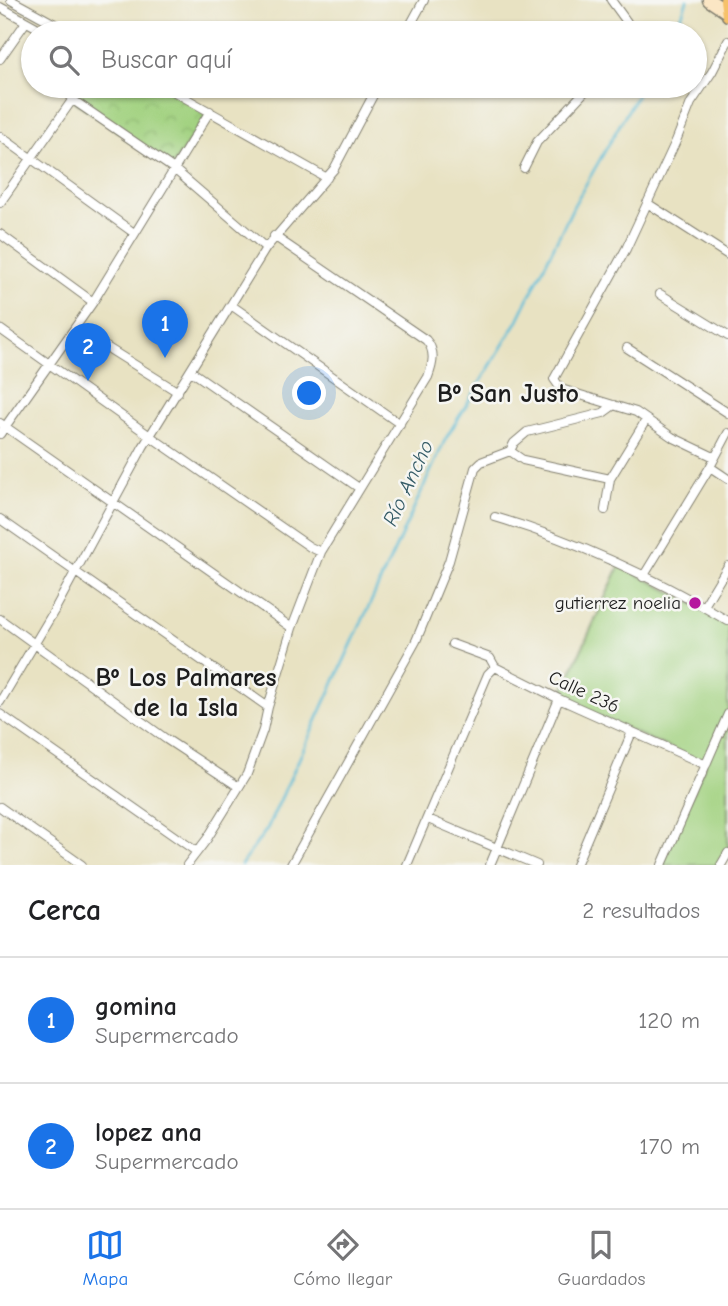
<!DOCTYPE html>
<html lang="es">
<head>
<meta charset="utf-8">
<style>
	:root { --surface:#fff; --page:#f6f6f6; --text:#202124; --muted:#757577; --line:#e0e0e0; --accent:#1a73e8 }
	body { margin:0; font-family:"Comic Neue",sans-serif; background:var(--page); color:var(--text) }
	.you { position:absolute; left:310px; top:394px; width:24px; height:24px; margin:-18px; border:5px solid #fff; border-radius:50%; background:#1a73e8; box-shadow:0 0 0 10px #1a73e833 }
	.badge { display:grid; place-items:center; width:46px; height:46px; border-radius:50%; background:var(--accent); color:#fff; font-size:23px; font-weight:700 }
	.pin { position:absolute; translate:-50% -58px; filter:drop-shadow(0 2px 4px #0008) }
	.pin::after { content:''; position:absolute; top:37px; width:24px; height:21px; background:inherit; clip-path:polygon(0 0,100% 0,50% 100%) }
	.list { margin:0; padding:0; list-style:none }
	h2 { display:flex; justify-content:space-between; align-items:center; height:91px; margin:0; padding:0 28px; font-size:30px }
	h2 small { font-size:23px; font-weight:400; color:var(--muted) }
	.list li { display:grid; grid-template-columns:46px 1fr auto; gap:21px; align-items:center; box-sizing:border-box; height:126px; padding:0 28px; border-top:2px solid var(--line) }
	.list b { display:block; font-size:26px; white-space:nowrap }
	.list p { margin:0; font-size:23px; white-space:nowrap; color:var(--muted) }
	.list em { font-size:23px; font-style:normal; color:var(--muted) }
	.icon { flex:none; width:38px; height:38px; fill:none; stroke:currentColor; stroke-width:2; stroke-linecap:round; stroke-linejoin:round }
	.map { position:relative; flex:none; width:728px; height:865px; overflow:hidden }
	.search { position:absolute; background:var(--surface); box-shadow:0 2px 5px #0004; left:21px; right:21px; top:21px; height:77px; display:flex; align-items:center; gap:18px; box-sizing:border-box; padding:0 24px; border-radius:38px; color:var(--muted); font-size:26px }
	.sheet { height:343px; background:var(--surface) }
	nav { display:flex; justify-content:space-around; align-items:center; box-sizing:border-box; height:98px; border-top:2px solid var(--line); background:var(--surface); font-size:19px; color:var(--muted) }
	nav a { display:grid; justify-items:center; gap:4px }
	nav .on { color:var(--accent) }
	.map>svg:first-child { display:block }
	.grass { fill:#a2d280; stroke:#5f774e; stroke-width:2 }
	.park { fill:url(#park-crowns); stroke:#5f774e; stroke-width:2 }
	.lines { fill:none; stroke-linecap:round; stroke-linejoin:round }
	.stream { stroke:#5abcd8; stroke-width:2.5 }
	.street-casing { stroke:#827f6f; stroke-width:10 }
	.secondary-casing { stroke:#827f6f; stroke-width:15 }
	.primary-casing { stroke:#827f6f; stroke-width:15 }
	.street { stroke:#fff; stroke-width:8 }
	.secondary { stroke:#fbe6c4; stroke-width:12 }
	.primary { stroke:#f6c16b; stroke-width:12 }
	.poi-dot { fill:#b5179e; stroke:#f6f6f2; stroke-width:2.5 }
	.labels { text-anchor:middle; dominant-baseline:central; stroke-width:5; stroke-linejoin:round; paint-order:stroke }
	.poi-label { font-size:19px; fill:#1c1c1c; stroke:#f6f6f2; text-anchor:end }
	.street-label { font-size:19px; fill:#1c1c1c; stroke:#f6f6f2 }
	.water-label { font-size:21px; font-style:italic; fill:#355c67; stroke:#f6f6f2 }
	.district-label { font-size:26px; font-weight:bold; fill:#1c1c1c; stroke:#f6f6f2 }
</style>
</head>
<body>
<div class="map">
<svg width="728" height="865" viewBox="0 0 728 865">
	<defs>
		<pattern id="park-crowns" width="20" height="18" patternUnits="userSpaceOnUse" patternTransform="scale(1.75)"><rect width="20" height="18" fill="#a2d280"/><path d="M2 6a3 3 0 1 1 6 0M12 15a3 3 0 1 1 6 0" fill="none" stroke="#8bb46e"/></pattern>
	</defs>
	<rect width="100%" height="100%" fill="#f6f6f2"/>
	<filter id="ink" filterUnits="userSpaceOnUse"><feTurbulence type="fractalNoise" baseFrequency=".0143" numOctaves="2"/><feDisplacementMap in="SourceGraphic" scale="14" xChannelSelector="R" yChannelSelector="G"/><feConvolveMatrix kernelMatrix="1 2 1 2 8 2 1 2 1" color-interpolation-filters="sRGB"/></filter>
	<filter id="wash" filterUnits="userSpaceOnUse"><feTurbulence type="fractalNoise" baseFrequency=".00686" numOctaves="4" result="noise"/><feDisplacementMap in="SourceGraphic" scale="28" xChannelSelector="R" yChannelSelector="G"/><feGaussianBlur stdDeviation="1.57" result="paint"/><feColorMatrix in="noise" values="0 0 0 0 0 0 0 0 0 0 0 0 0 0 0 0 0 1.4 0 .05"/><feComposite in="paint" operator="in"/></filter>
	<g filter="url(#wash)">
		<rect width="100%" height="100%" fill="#e8e2c2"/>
		<path class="grass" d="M620,565L728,622V852L720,865H662L705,764L559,699Z"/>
		<path class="park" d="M83,86H164L210,111L171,168L73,100Z"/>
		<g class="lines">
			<path class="stream" d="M671,33L683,12L687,0
				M241,865L267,829L445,440L517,322L574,205L642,86"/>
		</g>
	</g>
	<g filter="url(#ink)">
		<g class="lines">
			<defs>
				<path id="street" d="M11,0L71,33
					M611,0L627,22L624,33
					M0,7L47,33
					M406,33L424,0
					M0,59L26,22
					M164,86L327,178
					M73,100L174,169L266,248
					M0,136L134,233
					M524,168L537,142L590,86
					M0,203L82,86
					M647,203L728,255
					M0,234L93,302
					M660,294L728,336
					M231,305L400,424
					M76,328L178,392
					M0,329L157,441L310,547L321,552
					M627,348L728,413
					M191,371L359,488
					M0,423L292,628
					M0,434L93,302L210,111
					M510,451L523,460L610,479
					M714,457L672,437L636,412L561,389L554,379L626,249L676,141L691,103L712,72L728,41
					M710,467L728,479
					M605,510L610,479L646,420
					M495,517C576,541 655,578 728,621
					M0,519L268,707
					M643,577L710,467L728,433
					M704,606L728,566
					M0,619L166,739L239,787
					M452,644L490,658L495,667L559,699L706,765
					M0,702L54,611L143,447L266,248L334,169L378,86
					M0,714L197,852
					M0,807L82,865
					M428,819L537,865
					M187,865L207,839L247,774L263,730L268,707L292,628L321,552L428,377C433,364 436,351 426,340L274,236
					M291,865L416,641L449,561L475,468L481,462L510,451L514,443L527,432L603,413L614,405
					M407,865L488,674L495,667
					M490,865L559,699
					M576,865L632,732
					M662,865L728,714
					M721,865L728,853"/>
				<path id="secondary" d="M709,0L727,12"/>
				<path id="primary" d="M726,0L728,15"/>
			</defs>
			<use href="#street" class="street-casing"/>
			<use href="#secondary" class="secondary-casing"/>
			<use href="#primary" class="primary-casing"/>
			<use href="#street" class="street"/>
			<use href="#secondary" class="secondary"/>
			<use href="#primary" class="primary"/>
		</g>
	</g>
	<circle class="poi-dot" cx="695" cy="603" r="7"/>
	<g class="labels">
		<g class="poi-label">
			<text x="681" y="603">gutierrez noelia</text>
		</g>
		<g class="street-label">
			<text transform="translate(584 692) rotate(25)">Calle 236</text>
		</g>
		<g class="water-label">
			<text transform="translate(408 483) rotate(-65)">Río Ancho</text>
		</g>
		<g class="district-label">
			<text x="508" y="394">Bº San Justo</text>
			<text x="186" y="678">Bº Los Palmares<tspan x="186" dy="30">de la Isla</tspan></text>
		</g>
	</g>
</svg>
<div class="you"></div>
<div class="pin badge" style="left:165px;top:358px">1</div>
<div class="pin badge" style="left:88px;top:381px">2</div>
<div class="search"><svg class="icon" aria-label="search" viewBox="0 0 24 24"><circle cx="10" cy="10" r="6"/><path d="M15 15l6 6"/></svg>Buscar aquí</div>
</div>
<section class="sheet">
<h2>Cerca<small>2 resultados</small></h2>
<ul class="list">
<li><span class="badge">1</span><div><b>gomina</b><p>Supermercado</p></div><em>120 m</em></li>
<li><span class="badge">2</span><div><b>lopez ana</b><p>Supermercado</p></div><em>170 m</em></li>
</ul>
</section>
<nav>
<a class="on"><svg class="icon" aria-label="map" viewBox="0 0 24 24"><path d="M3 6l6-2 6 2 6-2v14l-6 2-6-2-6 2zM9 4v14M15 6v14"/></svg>Mapa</a>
<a><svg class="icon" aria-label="directions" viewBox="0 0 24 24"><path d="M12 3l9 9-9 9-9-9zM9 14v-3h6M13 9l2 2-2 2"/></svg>Cómo llegar</a>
<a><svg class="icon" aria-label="saved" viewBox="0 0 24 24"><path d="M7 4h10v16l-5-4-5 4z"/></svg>Guardados</a>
</nav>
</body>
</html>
